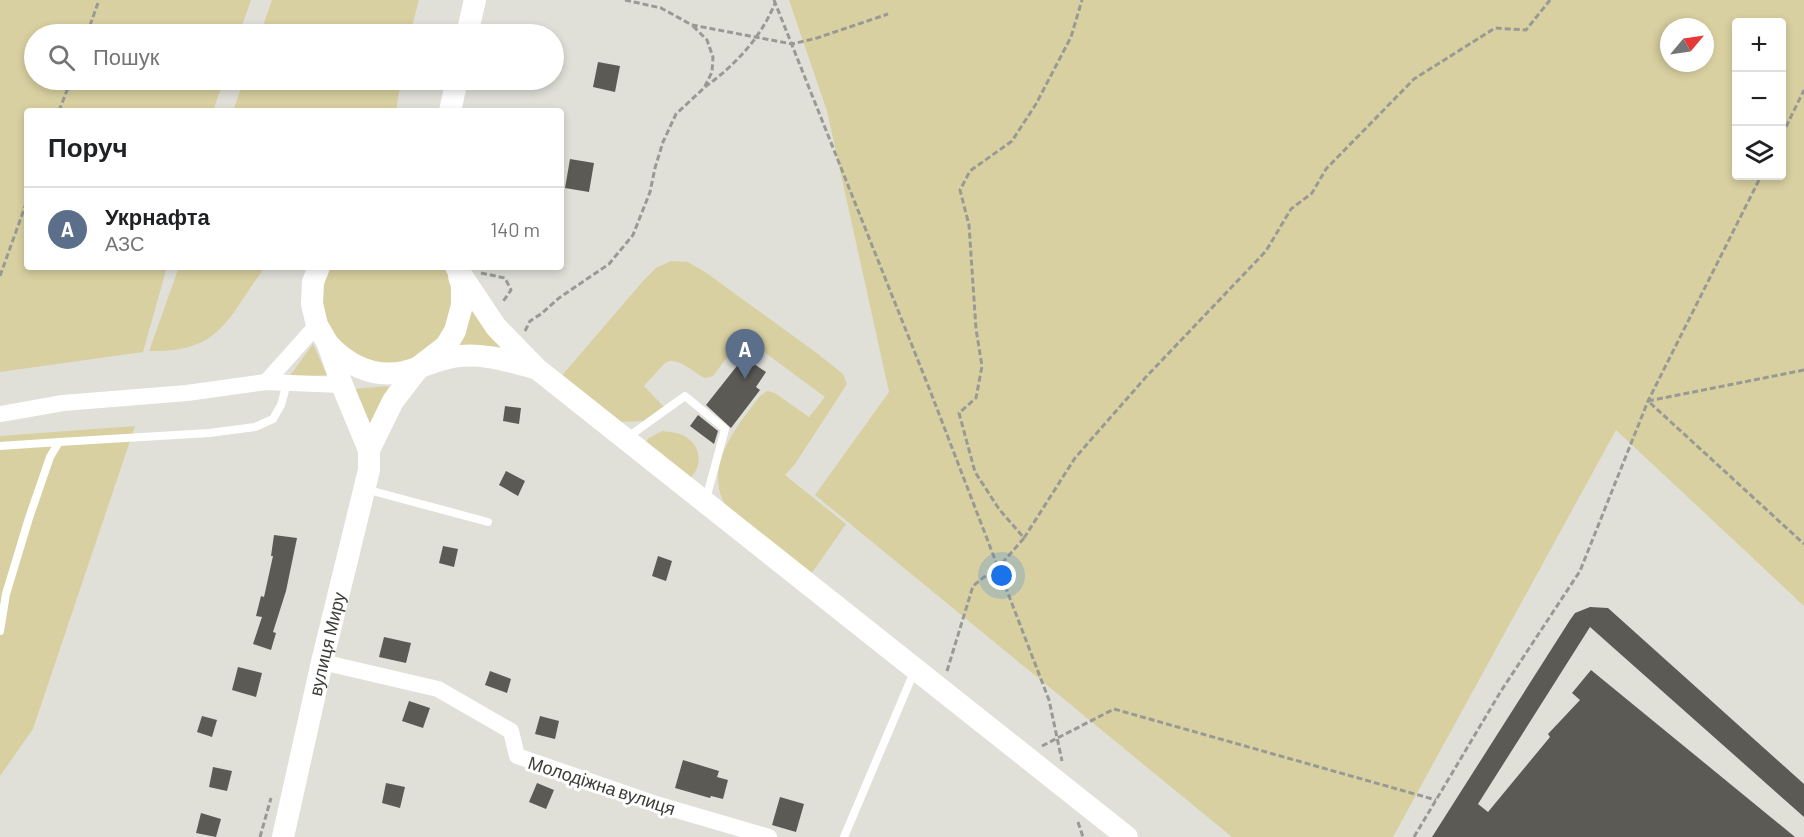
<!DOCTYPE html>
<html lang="uk">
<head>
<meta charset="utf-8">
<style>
	:root { --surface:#fff; --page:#f6f6f6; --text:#202124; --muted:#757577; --line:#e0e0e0; --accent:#69612e }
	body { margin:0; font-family:Barlow,sans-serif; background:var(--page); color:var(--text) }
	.controls { position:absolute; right:18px; top:18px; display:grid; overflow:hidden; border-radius:6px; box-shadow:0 3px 9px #0003 }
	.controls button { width:54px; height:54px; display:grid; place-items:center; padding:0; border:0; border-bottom:2px solid var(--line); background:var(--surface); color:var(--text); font:30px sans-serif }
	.compass { position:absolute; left:1660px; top:18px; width:54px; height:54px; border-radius:50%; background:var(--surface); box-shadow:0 3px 9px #0003; rotate:61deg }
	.you { position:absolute; left:1002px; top:576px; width:21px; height:21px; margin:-15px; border:4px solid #fff; border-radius:50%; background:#1a73e8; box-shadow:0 0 0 9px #1a73e833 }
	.badge { display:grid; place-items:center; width:39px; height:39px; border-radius:50%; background:var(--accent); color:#fff; font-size:20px; font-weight:700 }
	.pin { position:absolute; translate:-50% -50px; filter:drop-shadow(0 2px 3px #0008) }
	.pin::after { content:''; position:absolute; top:32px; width:21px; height:18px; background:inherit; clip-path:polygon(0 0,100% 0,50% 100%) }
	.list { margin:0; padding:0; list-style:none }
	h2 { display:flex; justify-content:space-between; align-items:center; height:78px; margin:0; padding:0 24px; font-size:26px }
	h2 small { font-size:20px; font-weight:400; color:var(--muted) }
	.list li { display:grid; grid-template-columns:39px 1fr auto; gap:18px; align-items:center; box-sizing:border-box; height:84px; padding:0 24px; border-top:2px solid var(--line) }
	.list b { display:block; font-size:22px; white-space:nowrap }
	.list p { margin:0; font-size:20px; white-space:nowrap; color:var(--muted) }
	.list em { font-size:20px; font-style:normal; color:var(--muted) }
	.icon { flex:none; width:33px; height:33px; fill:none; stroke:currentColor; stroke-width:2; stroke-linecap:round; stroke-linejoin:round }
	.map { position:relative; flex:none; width:1804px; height:837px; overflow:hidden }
	.search { position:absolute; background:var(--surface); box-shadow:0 3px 9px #0003; left:24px; top:24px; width:540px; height:66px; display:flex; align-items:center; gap:15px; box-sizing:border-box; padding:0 21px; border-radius:33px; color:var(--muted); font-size:22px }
	.panel { position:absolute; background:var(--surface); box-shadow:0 3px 9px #0003; left:24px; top:108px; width:540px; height:162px; border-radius:6px }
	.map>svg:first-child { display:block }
	.green { fill:#d8d0a0; fill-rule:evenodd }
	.building { fill:#5b5a55 }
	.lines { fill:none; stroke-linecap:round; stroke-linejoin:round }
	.path { stroke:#9a9a95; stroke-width:3; stroke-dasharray:6 3; stroke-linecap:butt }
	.lane { stroke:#fff; stroke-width:8 }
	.street { stroke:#fff; stroke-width:16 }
	.secondary { stroke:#fff; stroke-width:22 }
	.labels { text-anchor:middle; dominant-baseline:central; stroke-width:6; stroke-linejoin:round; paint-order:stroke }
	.street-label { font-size:18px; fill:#3d3d3a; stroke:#fff }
</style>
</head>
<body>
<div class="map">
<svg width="1804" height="837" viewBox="0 0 1804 837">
	<rect width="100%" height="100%" fill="#e0e0d9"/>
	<path class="green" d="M0,0H251L239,34H34V80H224L213,111H27V267H167L143,352L0,372Z
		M272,0H419L410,34H260Z
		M789,0H1804V606L1616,430L1393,837H1232L815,495L889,392L827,111ZM1736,22H1782V176H1736ZM1669,27H1705V63H1669Z
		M244,80H401L396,111H233Z
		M671,261L688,262L708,274L818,354L843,374L847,384L795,464L785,475L846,524L807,580L726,507C703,466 735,429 760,396L767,391L775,393L809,417L825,397L745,338L731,352L713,376L705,378L701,376C691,370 676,356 665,363L644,386L664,407L644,421L618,422L558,380L643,281L656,268Z
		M179,267H265C227,318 222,353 149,351Z
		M325,267H447L455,289L449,330L417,362L373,367L332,342L319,285Z
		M474,307L505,347L458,345Z
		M313,344L327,375L289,377Z
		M389,386L371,425L353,389Z
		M135,426L33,729L0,776V436Z
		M662,431C672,432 683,433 690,440C704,452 700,474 685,482L645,443L649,438Z"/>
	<path class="building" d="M598,62L620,66L615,92L593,87Z
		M570,159L594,163L589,192L565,188Z
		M744,357L766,372L756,387L760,390L731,428L706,405Z
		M505,406L521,408L519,424L503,421Z
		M698,415L718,431L714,444L690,426Z
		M506,471L525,481L518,496L499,485Z
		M274,535L297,538L286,591L273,632L276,633L271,650L253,644L262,617L256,616L261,596L264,597L273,556H271Z
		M443,546L458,549L454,567L439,563Z
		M658,556L672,561L666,581L652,576Z
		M1590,607L1608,608L1804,784V817L1590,627L1478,804L1488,812L1550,737L1548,734L1580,700L1572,693L1591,670L1795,837H1432L1570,620L1575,613Z
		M384,637L411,643L406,663L379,657Z
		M238,667L262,673L256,697L232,690Z
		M490,671L511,679L507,693L485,685Z
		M409,701L430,708L423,728L402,721Z
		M202,716L217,720L212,737L197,732Z
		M540,716L559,721L555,739L535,734Z
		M683,760L719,771L717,777L728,780L723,799L711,796L710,798L675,788Z
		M213,767L232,771L227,791L209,787Z
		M386,783L405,787L400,808L382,803Z
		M537,783L554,790L546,809L529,802Z
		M780,797L804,804L796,832L772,825Z
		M201,813L221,819L216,837L196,833Z"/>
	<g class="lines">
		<path class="path" d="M625,0L661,8L692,25L792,44L817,38L888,14
			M774,0L931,393L1049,700L1062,761
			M87,34L99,0
			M705,87C735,65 761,38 775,3
			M59,111L71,80
			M1782,135L1804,90
			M481,273L505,278L511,290L502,303
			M0,276L27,201
			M525,331L530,321L541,314L559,298L609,264L633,235L650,192L655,168L663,142L676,114L704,88L712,72L713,57L707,40L692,25
			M1804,370L1648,401L1804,544
			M1024,538L1075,458L1145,378L1266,251L1291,209L1312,193L1326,169L1414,79L1495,28L1526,30L1550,0
			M947,671L973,586L1004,561L1024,538L999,509L975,472L959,413L976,398L982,366L976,329L969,225L960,190L970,171L1012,141L1036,104L1071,37L1082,0
			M1042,746L1114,709L1436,800
			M1078,822L1083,837
			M260,837L271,798
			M1414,837L1501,691L1580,571L1648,401L1761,176"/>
		<path class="lane" d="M628,437L685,396L725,429L706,499
			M0,446L59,442
			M365,489L488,522
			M0,631L6,594L29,518L50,457L59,442L209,433L255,427L273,419L281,405L287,383
			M844,837L914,672"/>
		<path class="street" d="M266,382L317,325
			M0,414L63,403L187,393L266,382L342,385
			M322,662L438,689L511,731L517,756L656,804L769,837"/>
		<g class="secondary">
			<path d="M467,34L475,0"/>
			<path d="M450,111L457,80"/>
			<path d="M456,267L496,327L536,368L1127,837"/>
			<path d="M329,345C349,366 374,378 404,372C420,368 436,360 453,357C481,352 508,361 535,368"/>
			<path d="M369,450L393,401L420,366L446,346L455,331L462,305V286L459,276"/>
			<path id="s1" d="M283,837L322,662L369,470V450L342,385L328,344L317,325L312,304L313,282L319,267"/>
		</g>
	</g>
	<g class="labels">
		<g class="street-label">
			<text stroke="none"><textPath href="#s1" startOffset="198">вулиця Миру</textPath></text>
			<text transform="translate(602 785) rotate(18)">Молодіжна вулиця</text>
		</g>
	</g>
</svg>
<div class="controls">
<button>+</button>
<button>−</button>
<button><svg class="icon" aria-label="layers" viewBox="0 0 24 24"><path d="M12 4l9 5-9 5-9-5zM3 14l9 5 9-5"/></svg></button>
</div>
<svg class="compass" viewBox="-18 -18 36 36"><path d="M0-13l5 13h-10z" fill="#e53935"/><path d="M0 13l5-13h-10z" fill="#757577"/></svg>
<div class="you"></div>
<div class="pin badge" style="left:745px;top:379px;background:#5c6f8a">A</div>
<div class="search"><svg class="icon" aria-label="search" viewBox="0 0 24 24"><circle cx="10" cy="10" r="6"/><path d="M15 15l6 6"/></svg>Пошук</div>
<section class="panel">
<h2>Поруч<small></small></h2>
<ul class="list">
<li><span class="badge" style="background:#5c6f8a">A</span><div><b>Укрнафта</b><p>АЗС</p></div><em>140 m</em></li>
</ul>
</section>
</div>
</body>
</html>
